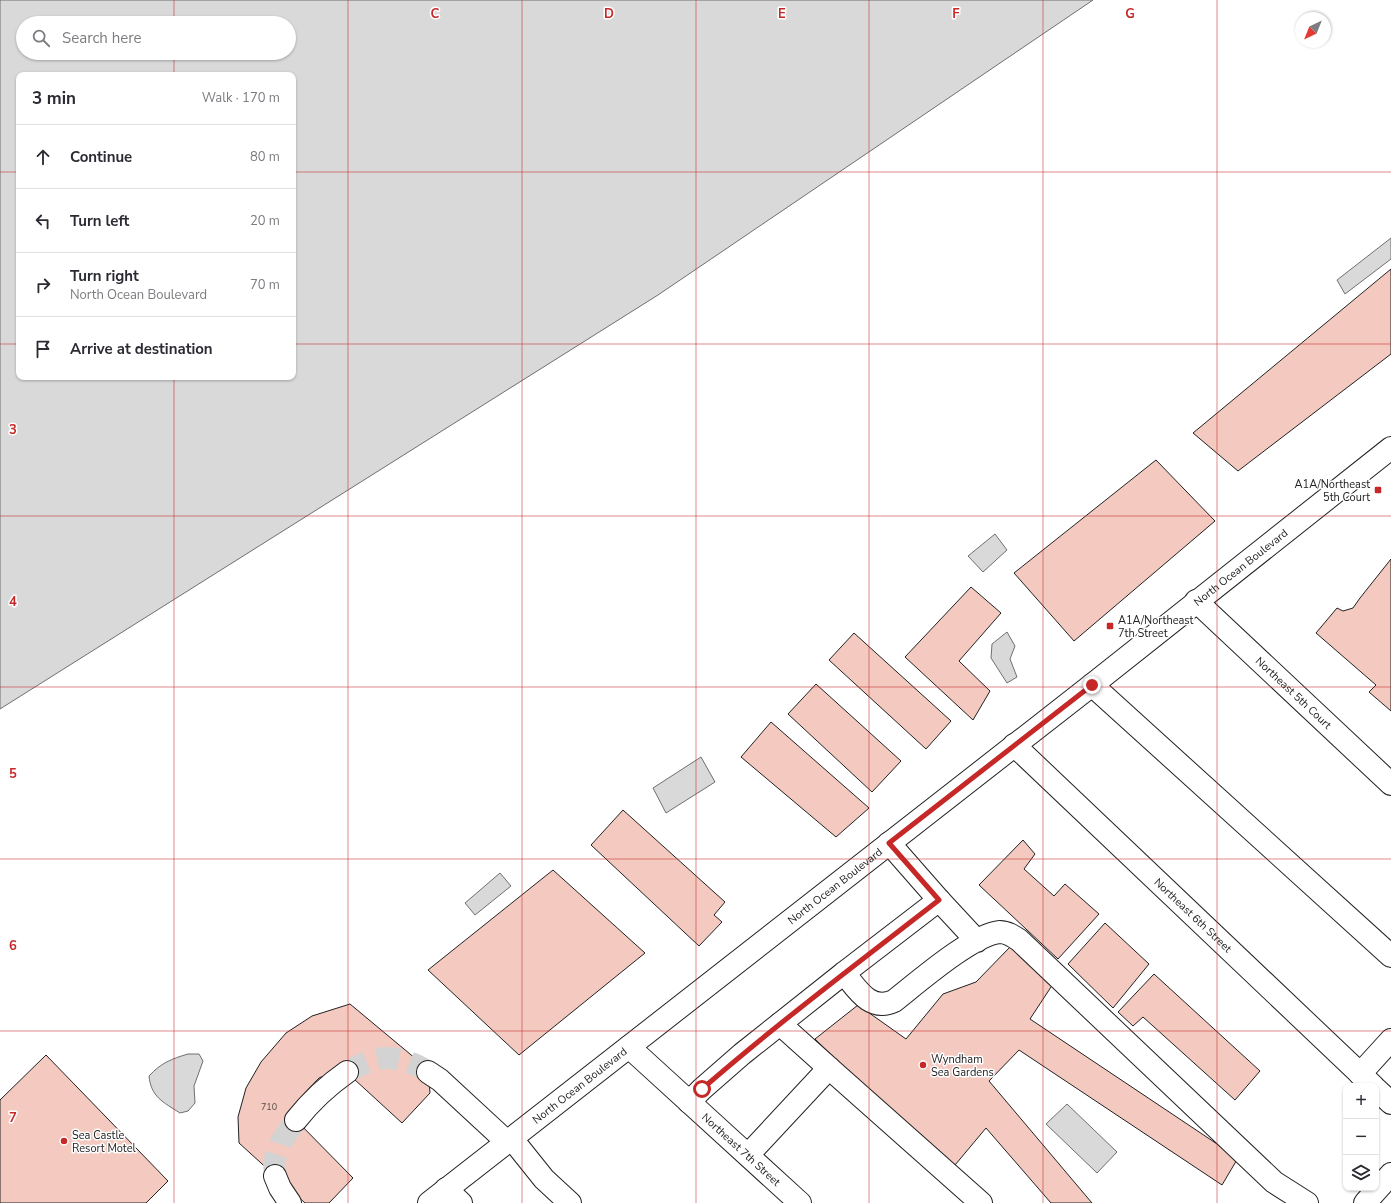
<!DOCTYPE html>
<html lang="en">
<head>
<meta charset="utf-8">
<style>
	:root { --surface:#fff; --page:#f7f7f7; --text:#2b2b33; --muted:#7c7c81; --line:#e1e1e2 }
	body { margin:0; font-family:"Nunito Sans",sans-serif; background:var(--page); color:var(--text) }
	.controls { position:absolute; right:12px; bottom:12px; display:grid; overflow:hidden; border-radius:8px; box-shadow:0 1px 3px #0004 }
	.controls button { width:36px; height:36px; display:grid; place-items:center; padding:0; border:0; border-bottom:1px solid var(--line); background:var(--surface); color:var(--text); font:20px sans-serif }
	.compass { position:absolute; left:1295px; top:12px; width:36px; height:36px; border-radius:50%; background:var(--surface); box-shadow:0 1px 3px #0004; rotate:223deg }
	.stop { position:absolute; width:12px; height:12px; margin:-9px; border:3px solid #c62828; border-radius:50%; background:#fff }
	.stop.end { background:#c62828; border-color:#fff; box-shadow:0 1px 4px #0008 }
	.list { margin:0; padding:0; list-style:none }
	h2 { display:flex; justify-content:space-between; align-items:center; height:52px; margin:0; padding:0 16px; font-size:17px }
	h2 small { font-size:13px; font-weight:400; color:var(--muted) }
	.list li { display:grid; grid-template-columns:26px 1fr auto; gap:12px; align-items:center; box-sizing:border-box; height:64px; padding:0 16px; border-top:1px solid var(--line) }
	.list b { display:block; font-size:15px; white-space:nowrap }
	.list p { margin:0; font-size:13px; white-space:nowrap; color:var(--muted) }
	.list em { font-size:13px; font-style:normal; color:var(--muted) }
	.icon { flex:none; width:22px; height:22px; fill:none; stroke:currentColor; stroke-width:2; stroke-linecap:round; stroke-linejoin:round }
	.map { position:relative; flex:none; width:1391px; height:1203px; overflow:hidden }
	.search { position:absolute; background:var(--surface); box-shadow:0 1px 3px #0004; left:16px; top:16px; width:280px; height:44px; display:flex; align-items:center; gap:10px; box-sizing:border-box; padding:0 14px; border-radius:22px; color:var(--muted); font-size:15px }
	.panel { position:absolute; background:var(--surface); box-shadow:0 1px 3px #0004; left:16px; top:72px; width:280px; height:308px; border-radius:8px }
	.map>svg:first-child { display:block }
	.water { fill:#d9d9d9; stroke:#6f6f6f; fill-rule:evenodd }
	.building { fill:#f3c9c0; stroke:#222 }
	.lines { fill:none; stroke-linecap:round; stroke-linejoin:round }
	.minor-tunnel { stroke:#d3d3d3; stroke-width:22; stroke-dasharray:22 11; stroke-linecap:butt }
	.minor-casing { stroke:#222; stroke-width:24 }
	.major-casing { stroke:#222; stroke-width:24 }
	.minor { stroke:#fff; stroke-width:22 }
	.major { stroke:#fff; stroke-width:22 }
	.route { stroke:#c62828; stroke-width:5 }
	.grid { fill:none; stroke:#c62828; stroke-width:1; stroke-opacity:0.55 }
	.poi-dot { fill:#c62828; stroke:#fff; stroke-width:1.5 }
	.labels { text-anchor:middle; dominant-baseline:central; stroke-width:3; stroke-linejoin:round; paint-order:stroke }
	.number-label { font-size:9px; fill:#564c4a }
	.poi-label { font-size:11px; fill:#222; stroke:#fff; text-anchor:start }
	.street-label { font-size:11px; fill:#222; stroke:#fff }
	.grid-label { font-size:13px; text-anchor:middle; font-weight:bold; fill:#c62828; stroke:#fff; stroke-width:3; stroke-linejoin:round; paint-order:stroke }
</style>
</head>
<body>
<div class="map">
<svg width="1391" height="1203" viewBox="0 0 1391 1203">
	<rect width="100%" height="100%" fill="#fff"/>
	<path class="water" d="M0,0H1093L658,295L0,709ZM23,23H289V53H23ZM19,75H293V377H19Z
		M1391,238V259L1345,294L1337,280Z
		M995,534L1007,550L983,572L968,556Z
		M1007,632L1015,646L1010,659L1017,677L1007,683L991,658L992,644Z
		M701,757L715,782L666,813L653,788Z
		M500,873L511,886L475,915L465,903Z
		M188,1054H199L203,1061L194,1086L195,1103L188,1111L180,1113C163,1102 151,1097 149,1076C161,1063 171,1059 188,1054Z
		M1067,1104L1117,1152L1097,1173L1046,1124Z"/>
	<path class="building" d="M1391,269V354L1238,471L1193,433Z
		M1156,460L1215,521L1074,641L1014,573Z
		M1391,559V711L1369,692L1376,685L1316,633L1337,608L1343,611L1353,608L1360,598Z
		M971,587L1001,613L959,661L990,691L973,720L905,657Z
		M854,633L951,721L926,749L829,660Z
		M816,684L901,761L872,792L788,714Z
		M771,722L869,808L836,837L741,757Z
		M623,810L725,902L714,915L722,922L699,946L591,845Z
		M1023,840L1035,854L1024,869L1054,896L1065,884L1099,914L1058,959L979,885Z
		M553,870L645,953L519,1055L428,970Z
		M1105,923L1149,964L1113,1008L1068,964Z
		M1010,947L1053,984L1030,1019L1238,1158L1222,1185L1019,1050L989,1081L1092,1203H1051L986,1128L950,1171L815,1039L858,1005L906,1039L943,994L976,982Z
		M1154,974L1260,1071L1235,1100L1143,1017L1133,1026L1118,1012Z
		M350,1004L428,1069L430,1093L402,1123L342,1068L319,1078L301,1097L293,1117L353,1178L329,1203H305L239,1143L238,1117L246,1088L261,1062L286,1033L312,1016Z
		M46,1055L168,1181L146,1203H0V1100Z"/>
	<g class="lines">
		<path class="minor-tunnel" d="M347,1072C370,1060 382,1053 409,1062C416,1065 422,1067 428,1072
			M275,1176L274,1162L281,1142L296,1120"/>
		<defs>
			<g id="minor">
				<path id="s1" d="M1196,601L1391,784"/>
				<path d="M1092,685L1391,956"/>
				<path id="s2" d="M1014,745L1373,1086"/>
				<path d="M889,843L939,900"/>
				<path d="M977,941L939,900L844,973C857,989 870,1012 894,1001C917,983 973,934 1000,932C1007,932 1013,936 1019,940L1274,1182L1307,1203"/>
				<path id="s3" d="M629,1047L800,1203"/>
				<path d="M829,1068L981,1203"/>
				<path d="M428,1072L440,1080L507,1142"/>
				<path d="M1360,1074L1391,1040"/>
				<path d="M1376,1089L1391,1103"/>
				<path d="M689,1102L702,1089L742,1054L844,973"/>
				<path d="M296,1120C311,1101 327,1086 347,1072"/>
				<path d="M512,1139L544,1179L570,1203"/>
				<path d="M748,1155L829,1068L780,1024"/>
				<path d="M275,1176L280,1188L290,1203"/>
				<path d="M446,1189L461,1203"/>
				<path d="M1365,1203L1391,1174"/>
			</g>
			<g id="major">
				<path id="s4" d="M429,1203L1092,685L1391,448"/>
			</g>
		</defs>
		<use href="#minor" class="minor-casing"/>
		<use href="#major" class="major-casing"/>
		<use href="#minor" class="minor"/>
		<use href="#major" class="major"/>
	</g>
	<g class="lines">
		<path class="route" d="M702,1089C778,1023 859,962 939,900L889,843L1092,685"/>
	</g>
	<path class="grid" d="M174,0V23M348,0V1203M522,0V1203M696,0V1203M869,0V1203M1043,0V1203M1217,0V1203M174,53V75M0,172H19M293,172H1391M0,344H19M293,344H1391M174,377V1203M0,516H1391M0,687H1391M0,859H1391M0,1031H1391"/>
	<g class="poi-dot">
		<rect x="1374" y="486" width="8" height="8" rx="2"/>
		<rect x="1106" y="622" width="8" height="8" rx="2"/>
		<circle cx="923" cy="1065" r="4"/>
		<circle cx="64" cy="1141" r="4"/>
	</g>
	<g class="labels">
		<g class="number-label">
			<text x="269" y="1107">710</text>
		</g>
		<g class="poi-label">
			<text x="1370" y="484" text-anchor="end">A1A/Northeast<tspan x="1370" dy="13">5th Court</tspan></text>
			<text x="1118" y="620">A1A/Northeast<tspan x="1118" dy="13">7th Street</tspan></text>
			<text x="931" y="1059">Wyndham<tspan x="931" dy="13">Sea Gardens</tspan></text>
			<text x="72" y="1135">Sea Castle<tspan x="72" dy="13">Resort Motel</tspan></text>
		</g>
		<g class="street-label">
			<text stroke="none"><textPath href="#s4" startOffset="1031">North Ocean Boulevard</textPath></text>
			<text stroke="none"><textPath href="#s1" startOffset="134">Northeast 5th Court</textPath></text>
			<text stroke="none"><textPath href="#s4" startOffset="515">North Ocean Boulevard</textPath></text>
			<text stroke="none"><textPath href="#s2" startOffset="247">Northeast 6th Street</textPath></text>
			<text stroke="none"><textPath href="#s4" startOffset="191">North Ocean Boulevard</textPath></text>
			<text stroke="none"><textPath href="#s3" startOffset="152">Northeast 7th Street</textPath></text>
		</g>
	</g>
	<g class="grid-label">
		<text x="435" y="18">C</text>
		<text x="609" y="18">D</text>
		<text x="782" y="18">E</text>
		<text x="956" y="18">F</text>
		<text x="1130" y="18">G</text>
		<text x="13" y="434">3</text>
		<text x="13" y="606">4</text>
		<text x="13" y="778">5</text>
		<text x="13" y="950">6</text>
		<text x="13" y="1122">7</text>
	</g>
</svg>
<div class="controls">
<button>+</button>
<button>−</button>
<button><svg class="icon" aria-label="layers" viewBox="0 0 24 24"><path d="M12 4l9 5-9 5-9-5zM3 14l9 5 9-5"/></svg></button>
</div>
<svg class="compass" viewBox="-18 -18 36 36"><path d="M0-13l5 13h-10z" fill="#e53935"/><path d="M0 13l5-13h-10z" fill="#7c7c81"/></svg>
<div class="stop" style="left:702px;top:1089px"></div>
<div class="stop end" style="left:1092px;top:685px"></div>
<div class="search"><svg class="icon" aria-label="search" viewBox="0 0 24 24"><circle cx="10" cy="10" r="6"/><path d="M15 15l6 6"/></svg>Search here</div>
<section class="panel">
<h2>3 min<small>Walk · 170 m</small></h2>
<ul class="list">
<li><svg class="icon" aria-label="ahead" viewBox="0 0 24 24"><path d="M12 20V5M6 11l6-6 6 6"/></svg><div><b>Continue</b></div><em>80 m</em></li>
<li><svg class="icon" aria-label="left" viewBox="0 0 24 24"><path d="M17 20v-9H6M10 6l-5 5 5 5"/></svg><div><b>Turn left</b></div><em>20 m</em></li>
<li><svg class="icon" aria-label="right" viewBox="0 0 24 24"><path d="M7 20v-9h11M14 6l5 5-5 5"/></svg><div><b>Turn right</b><p>North Ocean Boulevard</p></div><em>70 m</em></li>
<li><svg class="icon" aria-label="arrive" viewBox="0 0 24 24"><path d="M6 21V4h12l-3 4 3 4H6"/></svg><div><b>Arrive at destination</b></div></li>
</ul>
</section>
</div>
</body>
</html>
